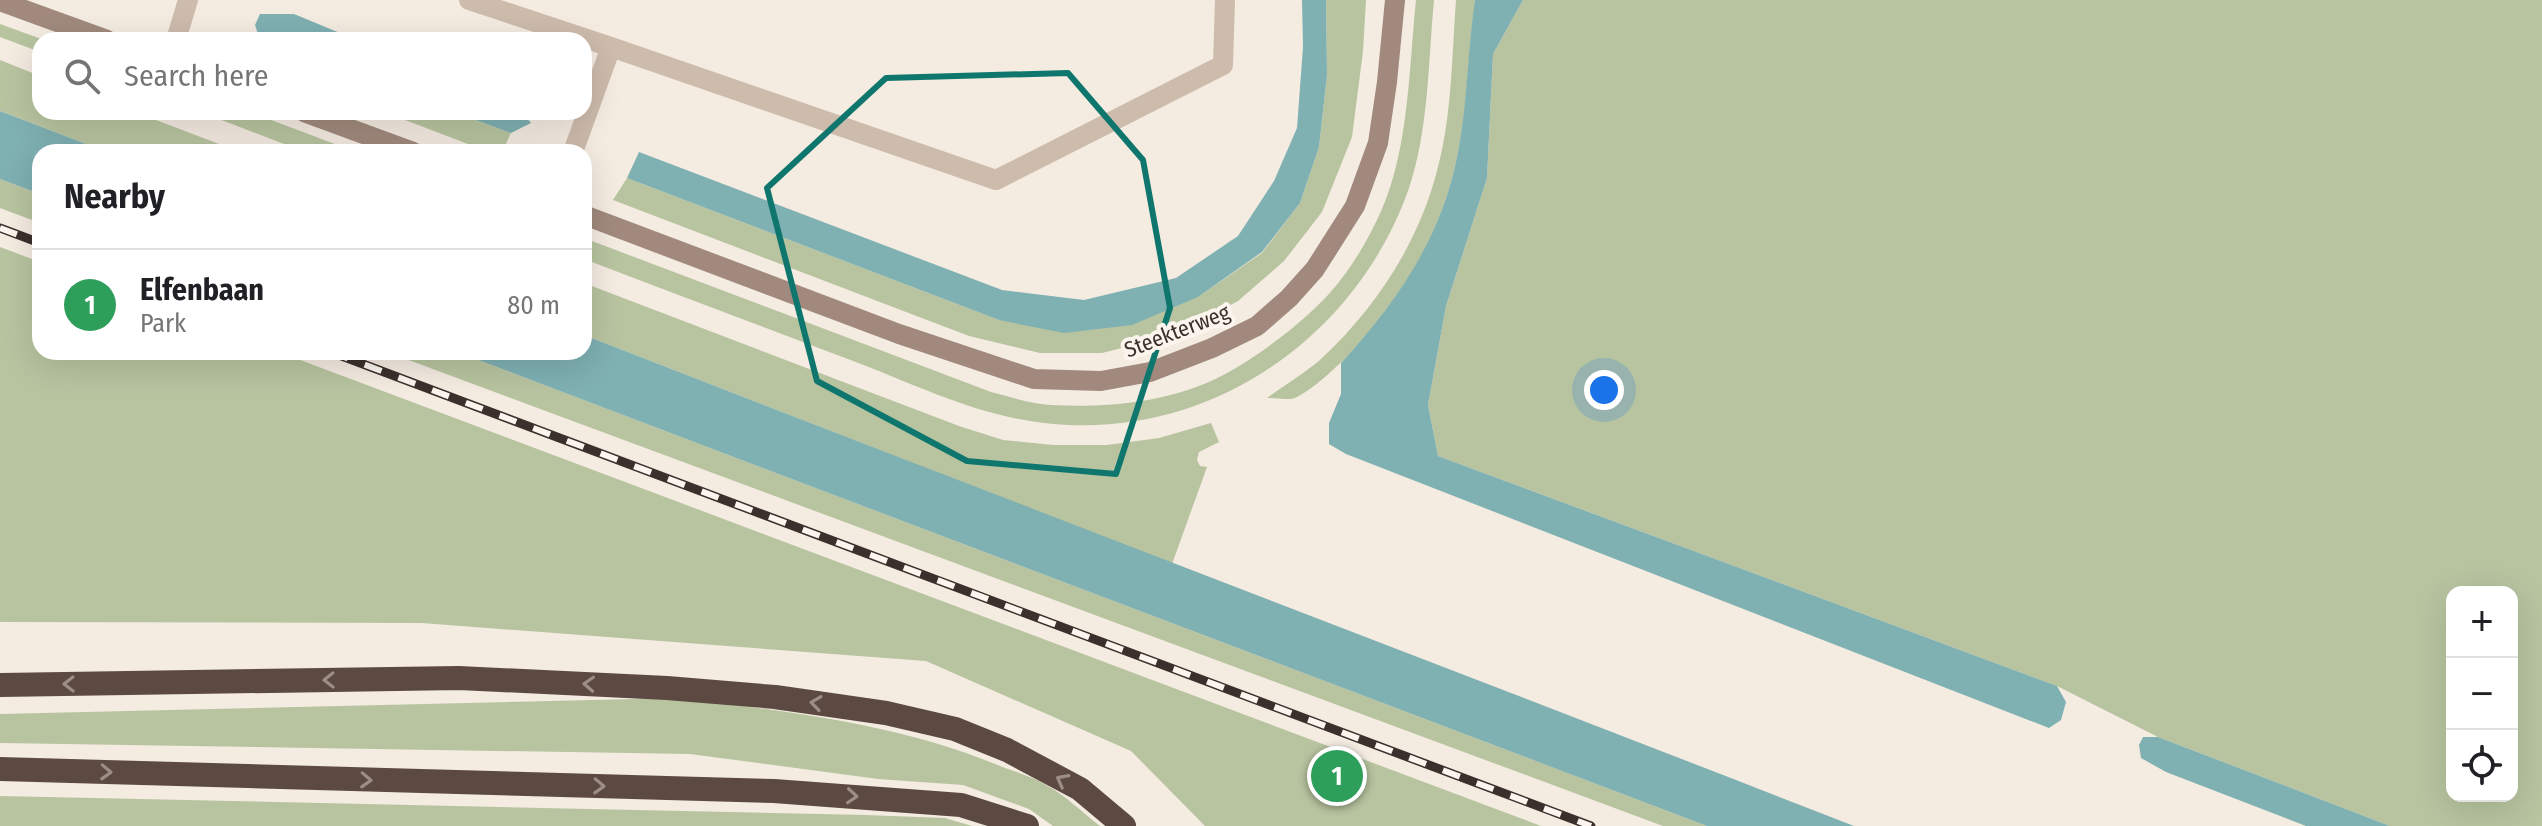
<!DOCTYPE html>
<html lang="en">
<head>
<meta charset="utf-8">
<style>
	:root { --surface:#fff; --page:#f6f6f6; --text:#202124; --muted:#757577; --line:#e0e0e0; --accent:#0b8043 }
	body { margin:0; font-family:"Fira Sans Condensed",sans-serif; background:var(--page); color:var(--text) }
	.controls { position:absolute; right:24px; bottom:24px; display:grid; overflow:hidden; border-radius:16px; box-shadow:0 8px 32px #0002 }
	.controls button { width:72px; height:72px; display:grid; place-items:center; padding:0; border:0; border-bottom:2px solid var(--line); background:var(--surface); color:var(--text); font:40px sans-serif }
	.you { position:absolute; left:1604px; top:390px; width:28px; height:28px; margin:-20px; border:6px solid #fff; border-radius:50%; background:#1a73e8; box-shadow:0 0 0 12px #1a73e833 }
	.badge { display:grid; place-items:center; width:52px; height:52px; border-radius:50%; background:var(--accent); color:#fff; font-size:26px; font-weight:700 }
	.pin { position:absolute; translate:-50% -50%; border:4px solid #fff; box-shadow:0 2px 8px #0006 }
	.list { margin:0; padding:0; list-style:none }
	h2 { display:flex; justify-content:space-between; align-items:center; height:104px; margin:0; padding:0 32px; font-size:34px }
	h2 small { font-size:26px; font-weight:400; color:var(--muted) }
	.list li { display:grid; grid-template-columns:52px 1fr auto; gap:24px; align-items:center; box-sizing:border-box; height:112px; padding:0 32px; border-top:2px solid var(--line) }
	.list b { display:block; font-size:30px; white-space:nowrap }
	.list p { margin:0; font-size:26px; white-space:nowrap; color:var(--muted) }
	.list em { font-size:26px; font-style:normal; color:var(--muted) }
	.icon { flex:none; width:44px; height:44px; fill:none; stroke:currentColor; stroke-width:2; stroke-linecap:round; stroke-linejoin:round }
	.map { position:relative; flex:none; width:2542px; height:826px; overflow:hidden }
	.search { position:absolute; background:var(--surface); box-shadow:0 8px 32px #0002; left:32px; top:32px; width:560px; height:88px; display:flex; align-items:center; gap:20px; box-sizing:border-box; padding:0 28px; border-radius:24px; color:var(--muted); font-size:30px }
	.panel { position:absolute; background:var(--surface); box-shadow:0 8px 32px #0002; left:32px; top:144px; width:560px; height:216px; border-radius:24px }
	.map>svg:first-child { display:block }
	.green { fill:#b8c4a0; fill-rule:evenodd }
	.water { fill:#7fb0b2 }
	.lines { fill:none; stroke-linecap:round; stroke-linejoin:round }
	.lane { stroke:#cdbbac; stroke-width:20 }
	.secondary { stroke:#a18a7d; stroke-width:20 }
	.highway { stroke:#5c4a42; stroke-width:24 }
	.rail-casing { stroke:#3b302b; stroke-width:9 }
	.rail { stroke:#fbf5ee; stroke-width:6; stroke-dasharray:18; stroke-linecap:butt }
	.oneway { stroke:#9c8e87 }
	.marked { fill:none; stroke:#0f766e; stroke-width:6; stroke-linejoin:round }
	.labels { text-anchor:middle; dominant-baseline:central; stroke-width:8; stroke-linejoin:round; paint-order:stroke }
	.street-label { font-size:22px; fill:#3b302b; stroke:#fbf5ee }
</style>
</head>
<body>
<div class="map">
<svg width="2542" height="826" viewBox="0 0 2542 826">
	<rect width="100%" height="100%" fill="#f4ebe1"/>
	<path class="green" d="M1326,0H1366L1363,51L1352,137L1322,212L1284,261L1238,301L1177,334L1102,353H1040L969,336L613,200L627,178L999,320L1198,297L1262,253L1300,203L1319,147L1327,75Z
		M1416,0H1434C1428,63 1429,131 1408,191C1354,341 1205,442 1044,423C980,416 920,387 861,364C768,329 676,294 584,259V238L991,392C1011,397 1031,404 1051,405C1102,408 1163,403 1211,381C1250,363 1298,327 1328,295C1350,271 1369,239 1382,209C1409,147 1409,67 1416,0Z
		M1456,0H1475C1467,60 1468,123 1451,182C1433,246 1398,301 1353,350C1339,365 1316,387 1297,397C1290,401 1276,398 1267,398C1285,385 1305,373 1321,359C1378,306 1421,239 1439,163C1452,111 1452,54 1456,0Z
		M1523,0H2542V826H2390L2158,737L2057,686L1438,456L1428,405L1446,306L1487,178L1493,54ZM2452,592H2512V796H2452Z
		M0,24L44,40H40V52L0,37Z
		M0,60L40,76V112H135L240,152H107L0,111Z
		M213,112H250L356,152H305L211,116Z
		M384,112H454L511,133L502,152H489Z
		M0,179L40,194V223L0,208Z
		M0,247L40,262V352H279L1541,826H1205L1131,751L926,661L422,623L0,622Z
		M584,283L959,426L1003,440L1053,445H1107L1159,438L1211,423L1219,442L1199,452L1197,460L1200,466L1207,467L1172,564L584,335Z
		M387,352H457L1707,826H1663Z
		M678,698C785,711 894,723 995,764C1012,771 1031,776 1046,785C1066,796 1082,812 1100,826H1053L1029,809L963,785L878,779L690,754L0,743V714Z
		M0,796L865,815L945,818L972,826H0Z"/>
	<path class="water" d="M1302,0H1326L1327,75L1319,147L1300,203L1262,252L1198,297L1132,325L1064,333L999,320L627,178L639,152L1002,290L1084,300L1176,278L1238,236L1274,181L1297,128L1303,47Z
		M1475,0H1523L1493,54L1487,178L1446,306L1428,405L1438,456L2057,686L2066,702L2061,720L2049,728L1346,454L1329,444V423L1341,394V363C1390,310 1431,253 1451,182C1468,123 1466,60 1475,0Z
		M260,14H294L357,40H260L255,25Z
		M0,111L107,152H40V194L0,179Z
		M454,112H522L531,123L511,133Z
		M584,335C1007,500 1431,661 1854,826H1707L457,352H584Z
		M2143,737H2158L2390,826H2306L2166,772L2141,758L2139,745Z"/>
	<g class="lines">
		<path class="lane" d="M469,0L611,47L996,180L1223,65L1225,0
			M176,40L188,0
			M573,152L611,47"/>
		<path class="secondary" d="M0,1L107,40
			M304,112L413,152
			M584,215L899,334L1034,379L1101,381L1150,372L1212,348L1257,326L1289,298L1315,269L1355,206L1378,143L1387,82L1395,0"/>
		<path class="highway" d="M0,685L459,678L667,688L775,697L886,713L955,729L1007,750L1080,789L1124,826
			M0,769L774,791L961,805L1027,826"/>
		<defs>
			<path id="rail" d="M0,228L40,243
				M331,352L1591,826"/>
		</defs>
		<use href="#rail" class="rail-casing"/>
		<use href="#rail" class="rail"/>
	</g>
	<defs><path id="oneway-chevron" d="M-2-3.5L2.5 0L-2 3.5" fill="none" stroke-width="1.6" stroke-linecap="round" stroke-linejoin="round" transform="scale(2)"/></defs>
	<g class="oneway">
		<use href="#oneway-chevron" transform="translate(329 680) rotate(179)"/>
		<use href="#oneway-chevron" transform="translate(69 684) rotate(179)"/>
		<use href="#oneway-chevron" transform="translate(589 684) rotate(-177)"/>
		<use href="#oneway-chevron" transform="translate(816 703) rotate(-172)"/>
		<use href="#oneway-chevron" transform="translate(106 772) rotate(2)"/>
		<use href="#oneway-chevron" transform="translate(366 780) rotate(2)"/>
		<use href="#oneway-chevron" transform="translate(1062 780) rotate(-152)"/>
		<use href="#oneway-chevron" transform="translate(599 786) rotate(2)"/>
		<use href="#oneway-chevron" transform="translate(852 796) rotate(4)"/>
	</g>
	<path class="marked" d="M1068,73L1143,160L1170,308L1116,474L967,461L817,381L767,188L886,78Z"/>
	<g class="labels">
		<g class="street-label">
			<text transform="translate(1177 331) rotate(-21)">Steekterweg</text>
		</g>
	</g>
</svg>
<div class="controls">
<button>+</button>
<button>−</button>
<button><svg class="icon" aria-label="locate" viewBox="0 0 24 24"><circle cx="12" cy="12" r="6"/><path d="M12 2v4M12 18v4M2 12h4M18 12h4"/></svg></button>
</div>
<div class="you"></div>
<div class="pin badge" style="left:1337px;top:776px;background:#2e9e5b">1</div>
<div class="search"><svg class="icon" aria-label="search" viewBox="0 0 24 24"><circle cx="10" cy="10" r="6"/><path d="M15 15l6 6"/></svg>Search here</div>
<section class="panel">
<h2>Nearby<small></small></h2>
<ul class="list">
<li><span class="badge" style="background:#2e9e5b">1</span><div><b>Elfenbaan</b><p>Park</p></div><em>80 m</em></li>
</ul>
</section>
</div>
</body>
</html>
